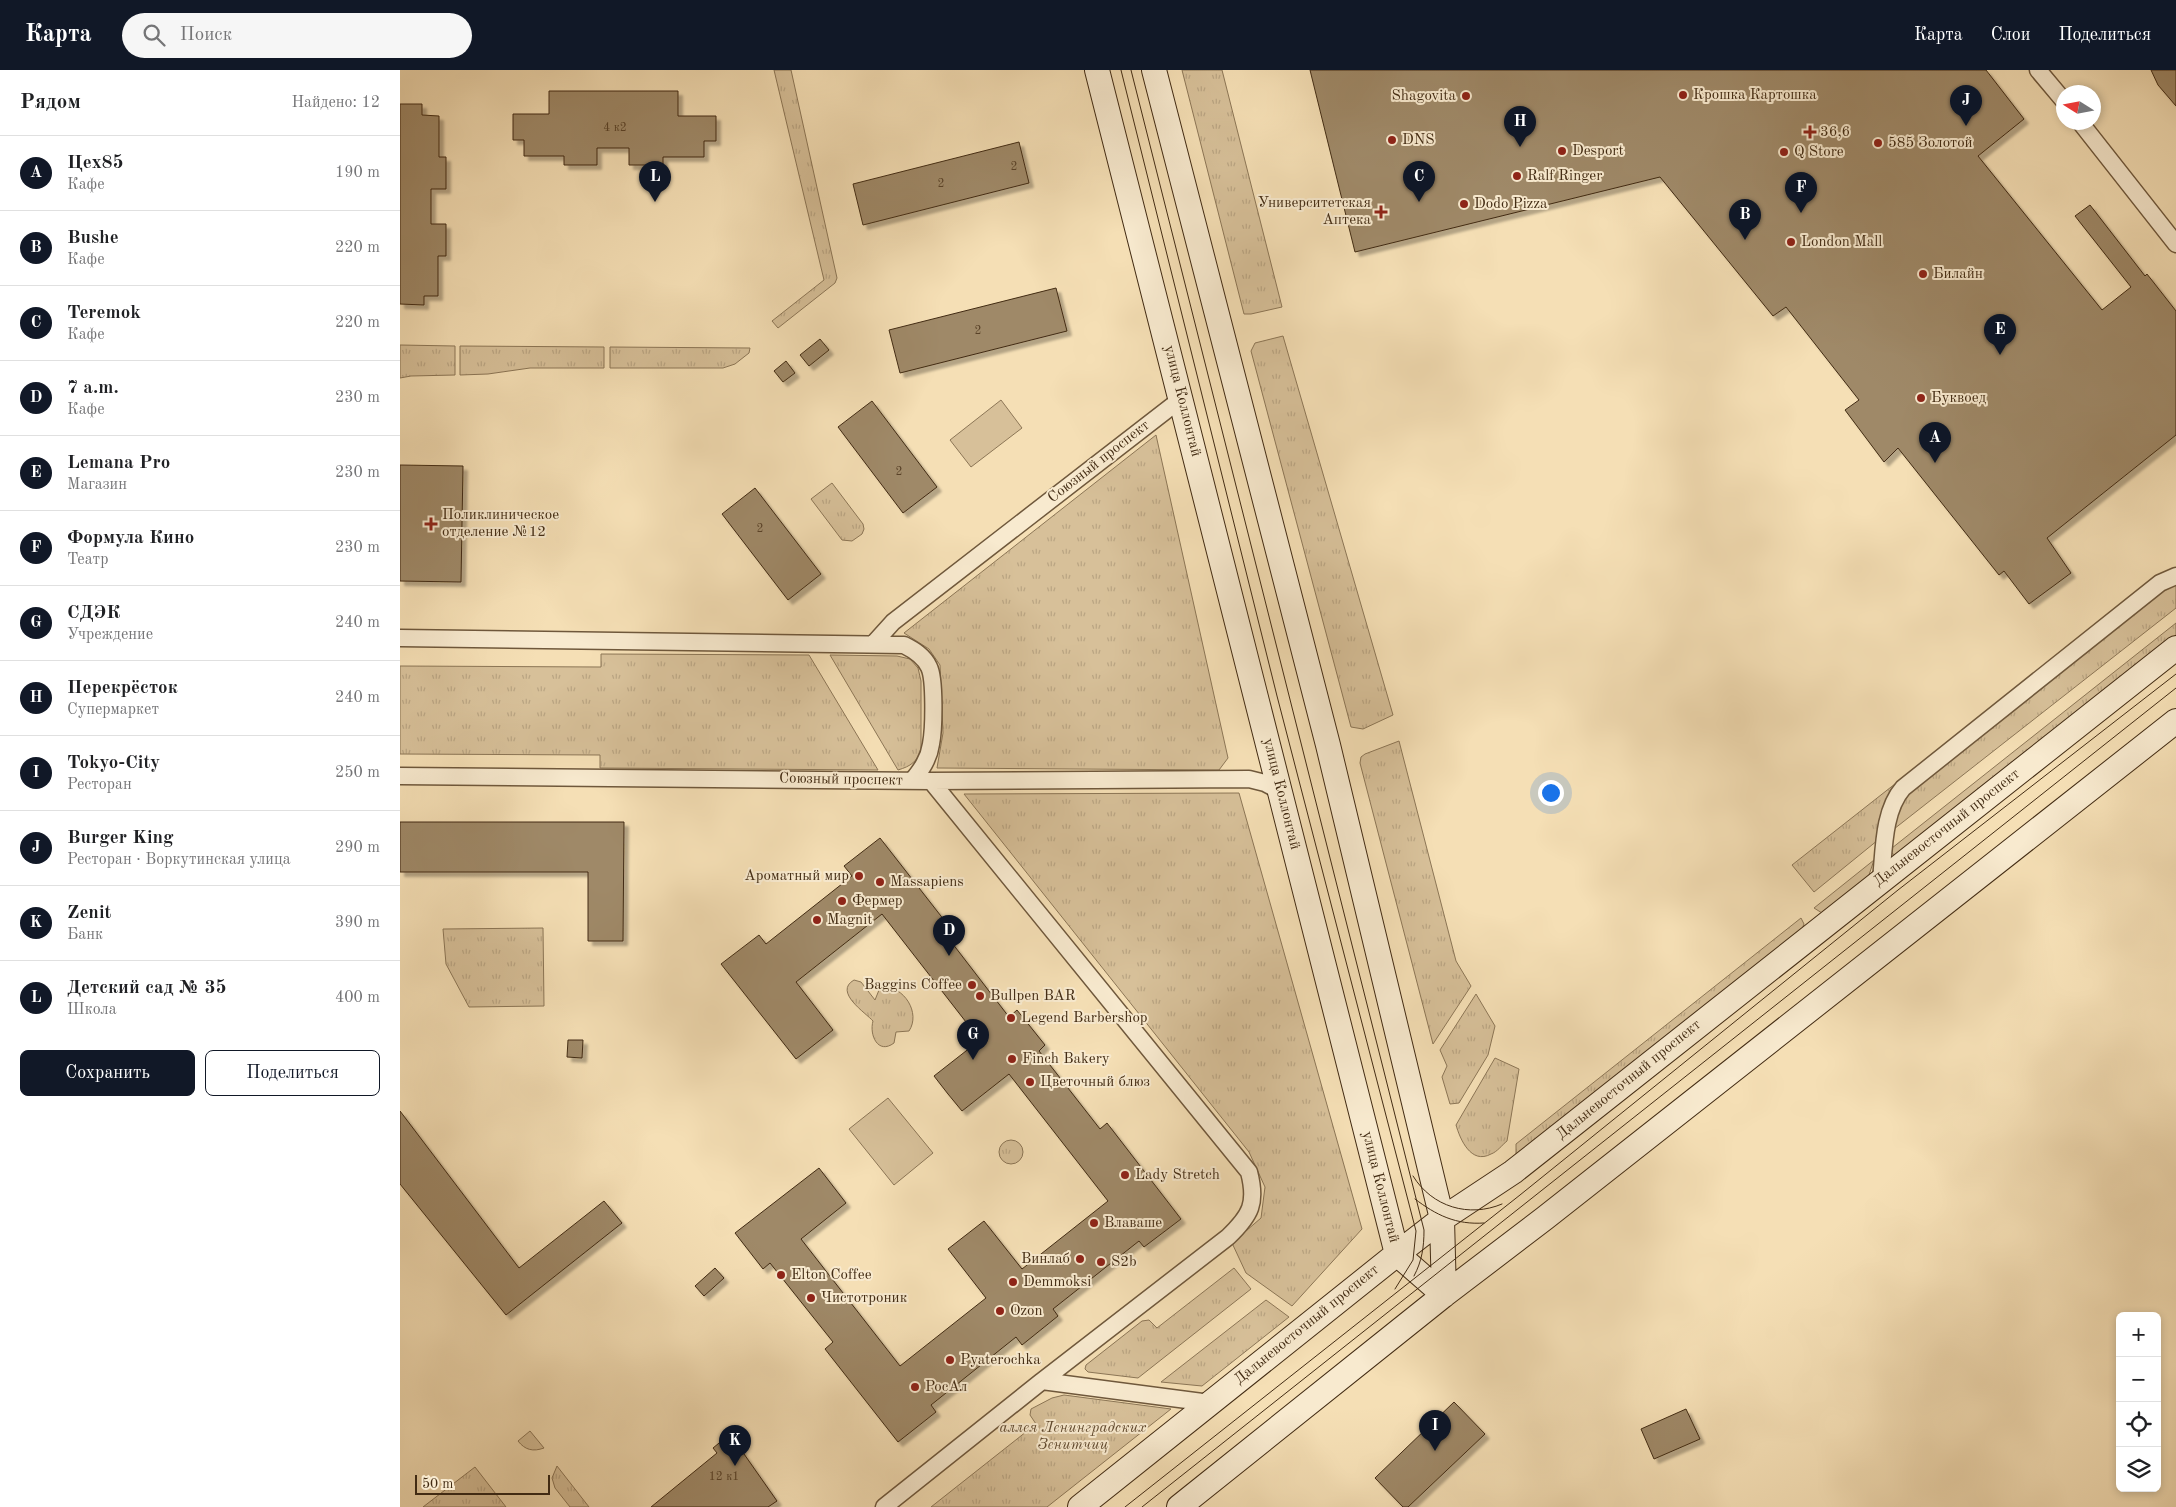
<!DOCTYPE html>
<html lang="ru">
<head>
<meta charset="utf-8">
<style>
	:root { --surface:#fff; --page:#f6f6f6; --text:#202124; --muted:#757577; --line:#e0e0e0; --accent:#111827 }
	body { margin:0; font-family:"Old Standard TT",serif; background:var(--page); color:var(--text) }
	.controls { position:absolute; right:15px; bottom:15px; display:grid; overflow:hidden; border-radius:8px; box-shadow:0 2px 8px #0003 }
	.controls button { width:45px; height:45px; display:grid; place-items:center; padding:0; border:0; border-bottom:1px solid var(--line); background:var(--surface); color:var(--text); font:25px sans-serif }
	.compass { position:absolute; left:1656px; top:15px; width:45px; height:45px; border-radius:50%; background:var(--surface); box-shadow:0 2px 8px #0003; rotate:281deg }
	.scale { position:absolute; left:15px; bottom:12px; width:135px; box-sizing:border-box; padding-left:5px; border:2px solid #422b13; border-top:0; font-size:14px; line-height:18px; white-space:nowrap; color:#422b13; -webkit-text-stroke:4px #f8eacf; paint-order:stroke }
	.you { position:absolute; left:1150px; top:722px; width:18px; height:18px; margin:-12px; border:4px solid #fff; border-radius:50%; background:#1a73e8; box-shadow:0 0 0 8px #1a73e833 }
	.badge { display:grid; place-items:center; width:32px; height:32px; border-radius:50%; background:var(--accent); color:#fff; font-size:16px; font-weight:700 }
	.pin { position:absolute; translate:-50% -41px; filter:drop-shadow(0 1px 2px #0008) }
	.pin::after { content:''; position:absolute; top:26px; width:18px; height:15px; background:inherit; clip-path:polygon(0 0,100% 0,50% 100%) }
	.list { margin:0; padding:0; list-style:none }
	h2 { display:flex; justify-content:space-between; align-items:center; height:65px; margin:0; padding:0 20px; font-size:21px }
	h2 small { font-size:16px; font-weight:400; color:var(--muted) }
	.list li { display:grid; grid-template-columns:32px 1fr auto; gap:15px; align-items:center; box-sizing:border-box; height:75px; padding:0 20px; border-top:1px solid var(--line) }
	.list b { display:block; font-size:19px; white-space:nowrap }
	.list p { margin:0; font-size:16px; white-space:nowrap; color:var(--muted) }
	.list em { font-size:16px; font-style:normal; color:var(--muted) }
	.actions { display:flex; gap:10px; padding:15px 20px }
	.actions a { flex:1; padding:11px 0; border:1px solid var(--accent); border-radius:8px; text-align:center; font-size:18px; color:var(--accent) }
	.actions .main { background:var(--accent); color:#fff }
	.icon { flex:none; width:28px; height:28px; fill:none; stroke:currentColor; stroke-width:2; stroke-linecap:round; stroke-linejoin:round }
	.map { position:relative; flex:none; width:1776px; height:1437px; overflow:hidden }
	header { display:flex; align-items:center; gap:30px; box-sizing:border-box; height:70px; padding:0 25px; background:var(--accent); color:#fff }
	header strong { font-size:24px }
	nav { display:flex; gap:28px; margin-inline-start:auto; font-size:18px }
	.search { width:350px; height:45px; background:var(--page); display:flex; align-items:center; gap:12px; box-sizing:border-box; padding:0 18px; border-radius:28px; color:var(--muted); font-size:19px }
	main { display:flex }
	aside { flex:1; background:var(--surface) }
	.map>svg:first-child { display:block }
	.grass { fill:url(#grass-tufts); stroke:#8c7656 }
	.pitch { fill:#d7c099; stroke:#8c7656 }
	.building { fill:#9f8967; stroke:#422b13; filter:url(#shadow) }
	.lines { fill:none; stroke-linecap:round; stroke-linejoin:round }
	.street-casing { stroke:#6f583c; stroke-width:19 }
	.secondary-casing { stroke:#422b13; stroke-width:26 }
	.street { stroke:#f8eacf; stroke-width:16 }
	.secondary { stroke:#f8eacf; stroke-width:24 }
	.tram { stroke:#422b13; stroke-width:1 }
	.poi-dot { fill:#8f2418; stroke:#f8eacf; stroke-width:2 }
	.labels { text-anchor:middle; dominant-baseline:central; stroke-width:4; stroke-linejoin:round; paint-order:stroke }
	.number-label { font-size:12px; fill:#594228 }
	.poi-label { font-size:15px; fill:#422b13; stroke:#f8eacf; text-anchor:start }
	.street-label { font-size:15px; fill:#422b13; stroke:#f8eacf }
	.park-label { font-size:15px; font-style:italic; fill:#60492e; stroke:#f8eacf }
</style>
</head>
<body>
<header>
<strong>Карта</strong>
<div class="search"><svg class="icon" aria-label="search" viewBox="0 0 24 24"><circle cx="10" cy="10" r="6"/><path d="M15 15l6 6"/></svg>Поиск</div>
<nav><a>Карта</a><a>Слои</a><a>Поделиться</a></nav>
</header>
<main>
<aside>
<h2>Рядом<small>Найдено: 12</small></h2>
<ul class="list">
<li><span class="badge">A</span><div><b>Цех85</b><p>Кафе</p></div><em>190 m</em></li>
<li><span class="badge">B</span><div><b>Bushe</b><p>Кафе</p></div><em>220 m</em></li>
<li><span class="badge">C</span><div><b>Teremok</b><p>Кафе</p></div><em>220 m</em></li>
<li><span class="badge">D</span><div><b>7 a.m.</b><p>Кафе</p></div><em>230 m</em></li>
<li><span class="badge">E</span><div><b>Lemana Pro</b><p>Магазин</p></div><em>230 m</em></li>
<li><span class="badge">F</span><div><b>Формула Кино</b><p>Театр</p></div><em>230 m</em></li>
<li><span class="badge">G</span><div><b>СДЭК</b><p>Учреждение</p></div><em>240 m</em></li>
<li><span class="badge">H</span><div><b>Перекрёсток</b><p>Супермаркет</p></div><em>240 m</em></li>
<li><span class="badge">I</span><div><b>Tokyo-City</b><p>Ресторан</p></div><em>250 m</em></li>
<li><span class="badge">J</span><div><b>Burger King</b><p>Ресторан · Воркутинская улица</p></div><em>290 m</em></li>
<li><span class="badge">K</span><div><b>Zenit</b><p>Банк</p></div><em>390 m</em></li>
<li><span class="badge">L</span><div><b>Детский сад № 35</b><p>Школа</p></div><em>400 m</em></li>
</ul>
<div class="actions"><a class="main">Сохранить</a><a>Поделиться</a></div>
</aside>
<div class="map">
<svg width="1776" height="1437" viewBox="0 0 1776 1437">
	<defs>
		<pattern id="grass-tufts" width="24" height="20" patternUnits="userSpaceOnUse" patternTransform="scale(1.25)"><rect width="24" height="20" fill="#d7c099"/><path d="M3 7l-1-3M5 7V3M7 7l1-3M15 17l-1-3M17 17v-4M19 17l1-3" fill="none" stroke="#baa583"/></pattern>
		<filter id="shadow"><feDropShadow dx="4.5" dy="4.5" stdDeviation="1" flood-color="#0004"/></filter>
	</defs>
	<rect width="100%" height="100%" fill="#f5dfb5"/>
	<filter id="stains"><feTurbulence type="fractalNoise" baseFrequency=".004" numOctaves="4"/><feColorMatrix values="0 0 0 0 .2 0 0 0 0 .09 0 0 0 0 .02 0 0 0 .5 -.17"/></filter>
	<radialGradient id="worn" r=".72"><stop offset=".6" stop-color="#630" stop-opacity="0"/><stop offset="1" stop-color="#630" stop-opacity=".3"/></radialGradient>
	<path class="grass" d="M374,0H391L437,208L435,213L378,258L372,251L424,210Z
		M782,0H822L882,237L851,244H844Z
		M883,266L993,645L963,659L951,657L851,281L855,273Z
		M0,275L55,276V305L11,306L0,308Z
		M60,276L204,277V298H130L88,304L60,305Z
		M210,277L350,278L349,283L335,294L323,298H210Z
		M756,365L828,688L819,700L537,698L543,663L540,595L529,579L504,563Z
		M432,413L463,454L464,459L462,464L452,471L442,470L411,429Z
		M1776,514V538L1494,759L1497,739L1507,724L1769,516Z
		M1776,553V565L1495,785L1491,783L1492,778Z
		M201,584L409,585L478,700L200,698V685L0,684V596L201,597Z
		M430,585L497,586L510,589L518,598L521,611V679C517,692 511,696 498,700Z
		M1613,621L1489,725L1478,770L1414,822L1392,795Z
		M999,671L1056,891L1071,916L1033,974L960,693L961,687L965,684Z
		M839,723L962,1159L892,1236L846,1203L832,1173L861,1148L865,1117L849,1082L564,724Z
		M1474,790L1469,805L1463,812L1422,843L1414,838Z
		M1401,848L1404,854L1402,859L1116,1085V1074Z
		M143,858L144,936L69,937L46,894L43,859Z
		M454,910L461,912L475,930L479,920L483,917C504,916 521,943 509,961L496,962L494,973C478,985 469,965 473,951C466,943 433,922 454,910Z
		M1076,924L1095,956L1088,985L1059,1033L1050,1034L1042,1007L1047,996L1040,980Z
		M1095,988L1119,999L1107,1071C1102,1075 1097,1082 1091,1084C1071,1095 1060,1069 1056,1055Z
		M599 1082a12 12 0 1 1 24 0a12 12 0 1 1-24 0Z
		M834,1198L851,1219L738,1308L688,1302L685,1299L686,1295L742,1251L749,1250L757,1258Z
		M866,1230L889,1247L802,1316L761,1312Z
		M664,1325L771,1339L647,1437H531L636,1354L630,1345L631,1339L652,1328Z
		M130,1361L144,1378C133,1382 125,1380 118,1371Z
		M157,1396L189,1437H170L155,1418L152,1408Z
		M75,1397L106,1437H23Z"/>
	<path class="pitch" d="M601,330L622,358L571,397L550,370Z
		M488,1028L533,1083L494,1115L449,1059Z"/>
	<path class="building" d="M910,0H1586L1624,49L1578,86L1702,240L1731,217L1675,146L1690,135L1745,206L1747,204L1776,241V365L1647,468L1671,503L1629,534L1604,501L1599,505L1498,378L1484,392L1445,340L1459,330L1386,237L1373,246L1260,107L955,182Z
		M1751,0H1776V36L1758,15Z
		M149,21H278V46H316V71H304V87H263V95H229V78H197V95H164V86H124V70H113V44H149Z
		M0,34H22V45L39,46V87H46V119H31V154H46V186H38V226H24V235L0,234Z
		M619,72L629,113L463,155L453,114Z
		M656,218L667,261L500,303L489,260Z
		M420,269L429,280L409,296L400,285Z
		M386,291L395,303L383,312L374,301Z
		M472,331L537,417L503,443L438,357Z
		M0,395L63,396L61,512L0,511Z
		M355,418L421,504L388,530L322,444Z
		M0,752H224L223,871H188V802H0Z
		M480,768L555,864L549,869L609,947L617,940L645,975L639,981L700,1059L707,1053L781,1149L744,1177L739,1171L653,1239L658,1246L622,1275L616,1267L531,1335L536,1342L498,1372L425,1279L433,1272L370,1193L363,1199L335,1163L419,1098L446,1133L401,1169L500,1296L586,1228L548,1179L584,1151L622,1199L708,1131L609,1004L562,1041L548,1024L534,1006L580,970L482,844L396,912L433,960L396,989L321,894L359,865L366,874L452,806L444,796Z
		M168,970H183L182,988L167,987Z
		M0,1041L119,1198L204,1131L222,1153L106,1245L0,1114Z
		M315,1198L324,1208L304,1226L295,1216Z
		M1054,1332L1085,1364L1008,1437H1003L975,1408Z
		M1286,1339L1300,1369L1254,1389L1241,1359Z
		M330,1364L377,1431L368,1437H251L317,1383L313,1378Z"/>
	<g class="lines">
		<defs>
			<path id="street" d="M1638,0L1664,31
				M1680,52L1776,174
				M0,568L504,575C514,580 524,586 529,597C535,609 534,659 531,674C529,689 521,700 512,711
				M474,573L493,552L781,329
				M0,706L531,711L849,709L865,713L880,721
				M531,711L849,1102C857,1133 851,1145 828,1167L642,1311
				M1481,810C1484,781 1483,741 1503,718L1760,513L1776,506
				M484,1437L642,1311L810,1333"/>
			<path id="secondary" d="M697,0L997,1184L1044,1225
				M754,0L928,675L1042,1149L1044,1225
				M680,1437L997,1184L1042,1149L1113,1102L1776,578
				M779,1437L1044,1225L1145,1148L1776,651"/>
		</defs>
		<use href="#street" class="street-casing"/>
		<use href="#secondary" class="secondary-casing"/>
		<use href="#street" class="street"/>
		<use href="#secondary" class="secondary"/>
		<path class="tram" d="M721,0L877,626L1016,1161L1013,1190L995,1219
			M731,0L1024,1160C1024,1177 1022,1191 1014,1206
			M1013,1106C1032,1137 1069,1148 1102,1134
			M1015,1129C1036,1145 1056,1155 1084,1153
			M725,1437L1120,1125L1498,820L1776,604
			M742,1437L1776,618"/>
	</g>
	<g class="poi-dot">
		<circle cx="1283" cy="25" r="5"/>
		<circle cx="1066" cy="26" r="5"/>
		<path d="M1407.5 54.5h5v5h5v5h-5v5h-5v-5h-5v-5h5z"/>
		<circle cx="992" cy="70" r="5"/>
		<circle cx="1478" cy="73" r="5"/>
		<circle cx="1162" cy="81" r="5"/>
		<circle cx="1384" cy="82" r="5"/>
		<circle cx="1117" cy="106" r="5"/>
		<circle cx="1064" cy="134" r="5"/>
		<path d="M978.5 134.5h5v5h5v5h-5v5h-5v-5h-5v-5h5z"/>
		<circle cx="1391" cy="172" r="5"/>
		<circle cx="1523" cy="204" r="5"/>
		<circle cx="1521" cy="328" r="5"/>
		<path d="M28.5 446.5h5v5h5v5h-5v5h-5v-5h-5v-5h5z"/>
		<circle cx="459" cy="806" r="5"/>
		<circle cx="480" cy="812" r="5"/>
		<circle cx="442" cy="831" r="5"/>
		<circle cx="417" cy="850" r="5"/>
		<circle cx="572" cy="915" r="5"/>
		<circle cx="580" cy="926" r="5"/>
		<circle cx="611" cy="948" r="5"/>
		<circle cx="612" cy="989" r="5"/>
		<circle cx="630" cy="1012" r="5"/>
		<circle cx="725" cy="1105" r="5"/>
		<circle cx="694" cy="1153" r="5"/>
		<circle cx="680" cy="1189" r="5"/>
		<circle cx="701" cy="1192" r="5"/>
		<circle cx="381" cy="1205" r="5"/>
		<circle cx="613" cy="1212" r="5"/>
		<circle cx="411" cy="1228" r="5"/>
		<circle cx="600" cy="1241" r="5"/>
		<circle cx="550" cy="1290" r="5"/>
		<circle cx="515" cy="1317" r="5"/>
	</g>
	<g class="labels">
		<g class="number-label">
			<text x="215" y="58">4 к2</text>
			<text x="614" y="97">2</text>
			<text x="541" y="114">2</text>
			<text x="578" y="261">2</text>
			<text x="499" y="402">2</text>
			<text x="360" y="459">2</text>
			<text x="324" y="1407">12 к1</text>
		</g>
		<g class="poi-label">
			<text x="1293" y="25">Крошка Картошка</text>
			<text x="1056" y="26" text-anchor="end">Shagovita</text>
			<text x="1420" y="62">36,6</text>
			<text x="1002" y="70">DNS</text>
			<text x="1488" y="73">585 Золотой</text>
			<text x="1172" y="81">Desport</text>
			<text x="1394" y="82">Q Store</text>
			<text x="1127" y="106">Ralf Ringer</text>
			<text x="971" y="133" text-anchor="end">Университетская<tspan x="971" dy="17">Аптека</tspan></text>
			<text x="1074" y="134">Dodo Pizza</text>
			<text x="1401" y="172">London Mall</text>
			<text x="1533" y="204">Билайн</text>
			<text x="1531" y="328">Буквоед</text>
			<text x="42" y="445">Поликлиническое<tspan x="42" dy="17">отделение №12</tspan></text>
			<text x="449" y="806" text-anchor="end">Ароматный мир</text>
			<text x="490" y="812">Massapiens</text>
			<text x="452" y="831">Фермер</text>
			<text x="427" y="850">Magnit</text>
			<text x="562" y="915" text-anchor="end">Baggins Coffee</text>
			<text x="590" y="926">Bullpen BAR</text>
			<text x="621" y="948">Legend Barbershop</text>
			<text x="622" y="989">Finch Bakery</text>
			<text x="640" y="1012">Цветочный блюз</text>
			<text x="735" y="1105">Lady Stretch</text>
			<text x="704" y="1153">Влаваше</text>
			<text x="670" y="1189" text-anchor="end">Винлаб</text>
			<text x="711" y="1192">S2b</text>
			<text x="391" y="1205">Elton Coffee</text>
			<text x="623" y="1212">Demmoksi</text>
			<text x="421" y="1228">Чистотроник</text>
			<text x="610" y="1241">Ozon</text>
			<text x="560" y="1290">Pyaterochka</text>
			<text x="525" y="1317">РосАл</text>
		</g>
		<g class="street-label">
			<text transform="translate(782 331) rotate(76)">улица Коллонтай</text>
			<text transform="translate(699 392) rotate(-38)">Союзный проспект</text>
			<text transform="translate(441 710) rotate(1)">Союзный проспект</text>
			<text transform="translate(881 724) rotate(76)">улица Коллонтай</text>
			<text transform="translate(1547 758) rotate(-38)">Дальневосточный проспект</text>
			<text transform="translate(1229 1010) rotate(-39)">Дальневосточный проспект</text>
			<text transform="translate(980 1117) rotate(76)">улица Коллонтай</text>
			<text transform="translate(907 1255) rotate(-39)">Дальневосточный проспект</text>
		</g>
		<g class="park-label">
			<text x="673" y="1358">аллея Ленинградских<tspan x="673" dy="17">Зенитчиц</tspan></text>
		</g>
	</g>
	<rect width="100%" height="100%" filter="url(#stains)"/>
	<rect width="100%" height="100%" fill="url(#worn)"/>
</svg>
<div class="controls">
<button>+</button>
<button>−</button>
<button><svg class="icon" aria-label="locate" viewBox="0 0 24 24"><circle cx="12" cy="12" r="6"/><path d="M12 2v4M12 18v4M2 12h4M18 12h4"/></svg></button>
<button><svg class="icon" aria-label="layers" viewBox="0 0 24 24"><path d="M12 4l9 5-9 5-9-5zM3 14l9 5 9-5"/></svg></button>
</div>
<svg class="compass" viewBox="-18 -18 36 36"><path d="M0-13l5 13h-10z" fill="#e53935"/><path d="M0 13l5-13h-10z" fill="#757577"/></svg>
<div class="scale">50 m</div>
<div class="you"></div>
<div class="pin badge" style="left:1535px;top:393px">A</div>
<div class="pin badge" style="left:1345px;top:170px">B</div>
<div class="pin badge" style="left:1019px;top:132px">C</div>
<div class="pin badge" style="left:549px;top:886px">D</div>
<div class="pin badge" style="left:1600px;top:285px">E</div>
<div class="pin badge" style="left:1401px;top:143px">F</div>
<div class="pin badge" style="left:573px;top:990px">G</div>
<div class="pin badge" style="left:1120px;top:77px">H</div>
<div class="pin badge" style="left:1035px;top:1381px">I</div>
<div class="pin badge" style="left:1566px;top:56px">J</div>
<div class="pin badge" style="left:335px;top:1396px">K</div>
<div class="pin badge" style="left:255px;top:132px">L</div>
</div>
</main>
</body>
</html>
